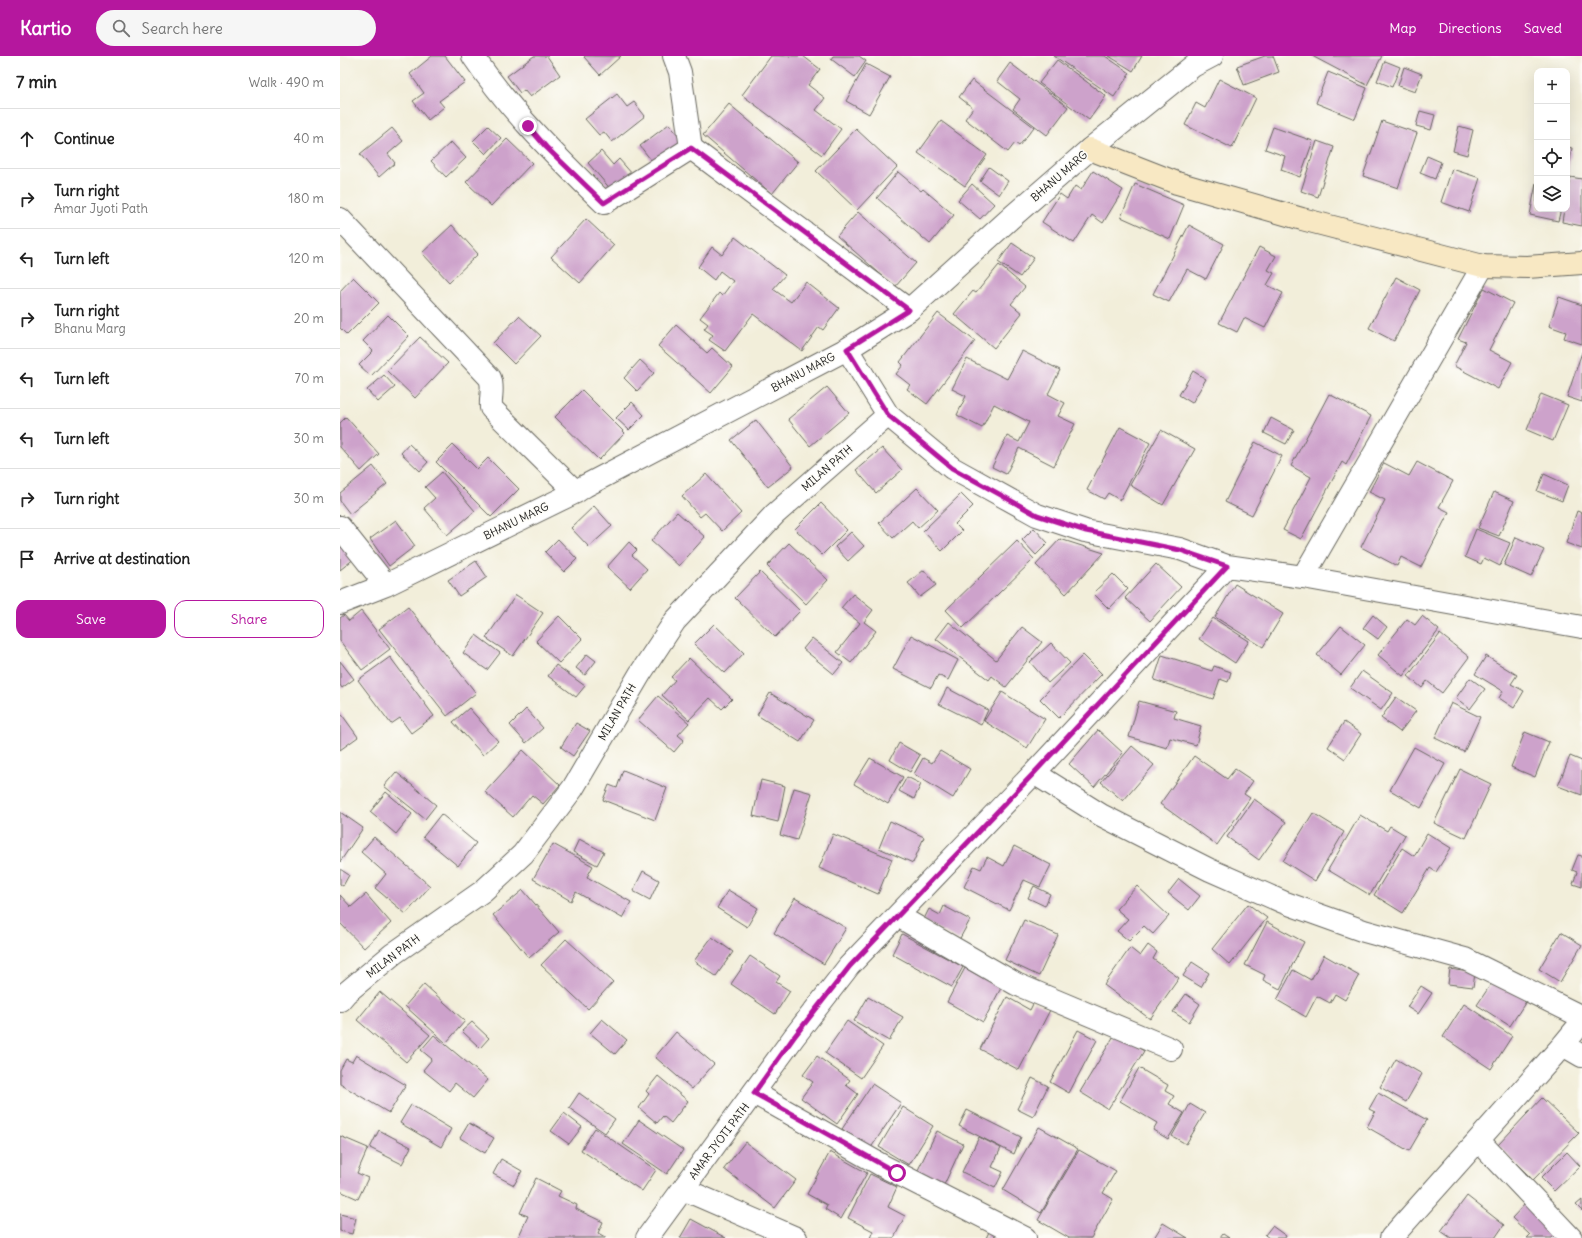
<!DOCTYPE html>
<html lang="en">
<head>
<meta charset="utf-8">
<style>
	:root { --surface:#fff; --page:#f6f6f6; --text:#222; --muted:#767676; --line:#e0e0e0; --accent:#b5179e }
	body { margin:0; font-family:Delius,sans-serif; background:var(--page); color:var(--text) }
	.controls { position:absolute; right:12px; top:12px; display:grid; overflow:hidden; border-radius:8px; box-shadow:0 4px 16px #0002 }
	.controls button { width:36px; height:36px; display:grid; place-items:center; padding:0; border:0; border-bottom:1px solid var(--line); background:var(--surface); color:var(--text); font:20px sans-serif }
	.stop { position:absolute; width:12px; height:12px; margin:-9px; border:3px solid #b5179e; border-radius:50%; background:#fff }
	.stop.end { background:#b5179e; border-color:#fff; box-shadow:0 1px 4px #0008 }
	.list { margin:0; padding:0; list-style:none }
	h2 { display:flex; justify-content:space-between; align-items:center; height:52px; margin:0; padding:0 16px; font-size:17px }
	h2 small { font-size:13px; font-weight:400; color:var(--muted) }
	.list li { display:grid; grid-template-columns:26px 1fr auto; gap:12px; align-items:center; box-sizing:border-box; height:60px; padding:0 16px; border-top:1px solid var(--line) }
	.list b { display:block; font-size:15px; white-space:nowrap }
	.list p { margin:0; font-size:13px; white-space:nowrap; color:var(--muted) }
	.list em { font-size:13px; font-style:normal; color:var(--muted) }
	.actions { display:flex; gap:8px; padding:12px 16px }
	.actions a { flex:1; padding:9px 0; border:1px solid var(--accent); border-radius:12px; text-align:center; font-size:14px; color:var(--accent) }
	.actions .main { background:var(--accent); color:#fff }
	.icon { flex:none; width:22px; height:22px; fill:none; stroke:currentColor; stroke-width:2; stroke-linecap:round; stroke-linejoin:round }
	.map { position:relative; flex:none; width:1242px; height:1182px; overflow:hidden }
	header { display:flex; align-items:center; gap:24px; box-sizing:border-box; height:56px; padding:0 20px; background:var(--accent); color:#fff }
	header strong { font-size:19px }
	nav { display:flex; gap:22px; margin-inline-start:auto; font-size:14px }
	.search { width:280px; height:36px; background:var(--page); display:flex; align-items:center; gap:10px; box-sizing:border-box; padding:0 14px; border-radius:22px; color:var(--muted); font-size:15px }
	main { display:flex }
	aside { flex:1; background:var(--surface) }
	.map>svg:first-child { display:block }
	.building { fill:#cda2cb }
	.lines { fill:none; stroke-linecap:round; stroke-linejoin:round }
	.street-casing { stroke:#67665e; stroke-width:24 }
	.secondary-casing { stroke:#67665e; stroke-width:24 }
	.street { stroke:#fff; stroke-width:22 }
	.secondary { stroke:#f8e8c3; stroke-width:22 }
	.route { stroke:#b5179e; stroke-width:5 }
	.labels { text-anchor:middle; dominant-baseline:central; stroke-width:3; stroke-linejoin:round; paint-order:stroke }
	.street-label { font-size:11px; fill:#1c1c1c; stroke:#fdfcf7 }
</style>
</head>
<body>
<header>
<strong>Kartio</strong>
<div class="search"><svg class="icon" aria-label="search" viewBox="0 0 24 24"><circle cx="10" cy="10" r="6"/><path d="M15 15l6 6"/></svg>Search here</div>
<nav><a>Map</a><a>Directions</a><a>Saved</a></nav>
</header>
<main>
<aside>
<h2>7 min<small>Walk · 490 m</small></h2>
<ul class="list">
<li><svg class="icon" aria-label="ahead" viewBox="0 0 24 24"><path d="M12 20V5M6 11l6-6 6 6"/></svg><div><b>Continue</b></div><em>40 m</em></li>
<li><svg class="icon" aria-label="right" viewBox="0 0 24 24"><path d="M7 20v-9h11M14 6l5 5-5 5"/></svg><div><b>Turn right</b><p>Amar Jyoti Path</p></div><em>180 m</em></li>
<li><svg class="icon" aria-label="left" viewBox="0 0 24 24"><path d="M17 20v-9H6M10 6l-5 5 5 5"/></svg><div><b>Turn left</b></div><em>120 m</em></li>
<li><svg class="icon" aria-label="right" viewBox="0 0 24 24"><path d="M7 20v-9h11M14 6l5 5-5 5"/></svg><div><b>Turn right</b><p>Bhanu Marg</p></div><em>20 m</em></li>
<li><svg class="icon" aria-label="left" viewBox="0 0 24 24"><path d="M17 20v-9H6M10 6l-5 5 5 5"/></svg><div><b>Turn left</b></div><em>70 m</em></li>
<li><svg class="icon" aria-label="left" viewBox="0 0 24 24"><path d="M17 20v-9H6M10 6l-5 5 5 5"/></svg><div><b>Turn left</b></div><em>30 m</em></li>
<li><svg class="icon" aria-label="right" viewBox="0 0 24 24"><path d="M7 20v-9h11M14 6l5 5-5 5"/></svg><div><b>Turn right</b></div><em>30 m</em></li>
<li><svg class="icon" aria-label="arrive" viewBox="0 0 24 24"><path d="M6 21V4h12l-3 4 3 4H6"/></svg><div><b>Arrive at destination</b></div></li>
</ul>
<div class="actions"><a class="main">Save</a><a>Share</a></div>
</aside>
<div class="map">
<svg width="1242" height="1182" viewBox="0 0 1242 1182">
	<rect width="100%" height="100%" fill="#fdfcf7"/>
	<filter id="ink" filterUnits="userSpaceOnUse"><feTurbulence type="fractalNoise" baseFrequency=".025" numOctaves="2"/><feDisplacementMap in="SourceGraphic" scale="8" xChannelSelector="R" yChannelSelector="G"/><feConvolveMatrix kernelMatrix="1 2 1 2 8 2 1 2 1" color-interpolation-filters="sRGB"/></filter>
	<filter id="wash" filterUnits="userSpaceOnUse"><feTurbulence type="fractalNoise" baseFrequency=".012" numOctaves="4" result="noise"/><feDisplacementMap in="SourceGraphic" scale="16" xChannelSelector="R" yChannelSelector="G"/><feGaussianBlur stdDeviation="0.9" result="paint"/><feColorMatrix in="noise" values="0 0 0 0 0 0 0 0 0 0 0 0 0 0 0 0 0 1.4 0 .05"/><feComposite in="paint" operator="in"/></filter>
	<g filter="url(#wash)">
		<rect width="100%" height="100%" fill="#f2eeda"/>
		<g id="blocks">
			<path class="building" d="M92,0H105L125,26L99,45L104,51L88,64L73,45L84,37L70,18Z
				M194,0H207L220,19L190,41L184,34L180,37L167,20Z
				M245,0H281L260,19L244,1Z
				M431,0H463L480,13L468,29L485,42L476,54L501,73L482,99L402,39Z
				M493,0H519L526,5L515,21L491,3Z
				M714,0H765L790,17L774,41Z
				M769,0H802L793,15Z
				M925,0H933L939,16L904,29L897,10Z
				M972,0H1042L1027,29Z
				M717,4L766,40L749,64L699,27Z
				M1045,5L1060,11L1052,31L1037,25Z
				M670,7L728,51L707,79L673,53L680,43L657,25Z
				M526,8L550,21L529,58L506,45Z
				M1064,11L1082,18L1075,36L1058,30Z
				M988,16L1027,32L1015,63L976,47Z
				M879,23L916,42L892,92L845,69L856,47L865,52Z
				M632,24L694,71L679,90L675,87L668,96L625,63L633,52L619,41Z
				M277,38L287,51L294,46L305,60L272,86L264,76L259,79L245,63Z
				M389,48L458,106L432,138L363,79Z
				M1080,55L1095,59L1091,74L1076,70Z
				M601,65L647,99L625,130L578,97Z
				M1042,65L1077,77L1058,132L1023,120Z
				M329,68L343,85L314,108L300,90Z
				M148,70L161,82L146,98L133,85Z
				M1119,70L1133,74L1127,99L1113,95Z
				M933,71L973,85L960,121L941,114L945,100L925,93Z
				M52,72L63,85L48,98L55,107L39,121L20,98Z
				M516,73L557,111L517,154L476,115Z
				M167,83L192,107L151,150L126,126Z
				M977,85L994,91L978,141L961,135Z
				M111,86L126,102L106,121L91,105Z
				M1227,91L1232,92L1228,116H1227Z
				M261,95L273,109L279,103L293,119L273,136L248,107Z
				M1087,100L1101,106L1095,123L1080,117Z
				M649,111L668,125L659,139L640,125Z
				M1112,113L1140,122L1129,156L1101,146Z
				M753,115L783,134L763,167L752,159L734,187L702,166L720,138L727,143L735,130L741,134Z
				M558,116L581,135L583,133L614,159L590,188L537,142Z
				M1230,121L1242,123V170L1222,166L1224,153H1227V139Z
				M1196,127L1197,153H1221L1218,165L1190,159Z
				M632,128L654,148L640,163L618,144Z
				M795,128L844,149L830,183L781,161Z
				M518,156L576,207L555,231L497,180Z
				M246,163L274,189L240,227L211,201Z
				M112,169L138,198L109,226L82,197Z
				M849,169L884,188L866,223L847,213L829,246L813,238Z
				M395,181L445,219L433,233L451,246L466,226L499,252L483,274L479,271L462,295L413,258L385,295L369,284L373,279L364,273L368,268L360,262L379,237L382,240L393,225L380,215L374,224L358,211L372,191L382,199Z
				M672,187L694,202L680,221L658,206Z
				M919,191L936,200L928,214L934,217L927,229L943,237L925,272L904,262L897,276L879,267Z
				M659,209L685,231L671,248L682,257L654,292L614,258L633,235L636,237Z
				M13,221L39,247L7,279L0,272V235Z
				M1056,221L1080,234L1054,285L1029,272Z
				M1144,232L1173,247L1149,294L1172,306L1158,333L1114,310L1126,286L1118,283Z
				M1219,241L1242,249V288L1224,282L1226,276L1209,270Z
				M598,257L635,285L587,348L567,333L570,329L556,318L563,309L560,306Z
				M48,259L69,280L31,320L19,309L33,295L23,285Z
				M179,260L201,280L174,308L153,287Z
				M336,269L367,297L372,292L393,311L371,337L318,290Z
				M80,281L108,307L75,342L47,315Z
				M682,295L720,314L708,338L725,347L718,360L735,368L714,410L679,392L666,418L652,411L667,380L679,386L689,366L654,348L642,372L617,359L626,340L612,333L627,303L667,323Z
				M1242,296V346L1227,341Z
				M300,304L314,317L297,335L284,322Z
				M853,315L866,323L852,347L839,339Z
				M44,319L55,331L38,346L27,334Z
				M487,331L509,357L470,390L448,363Z
				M242,334L285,377L259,404L215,361Z
				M989,338L1031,360L1006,409L1002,406L961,483L943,474L971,421L951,410Z
				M1201,338L1228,349L1213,385L1187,374Z
				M292,346L304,359L289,374L276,362Z
				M6,361L39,398L21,415L0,391V367Z
				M931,362L954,374L946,388L924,377Z
				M416,364L453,411L428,431L391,384Z
				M780,371L810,387L780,444L768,437L764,443L747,434Z
				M821,374L855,393L823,449L790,429Z
				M915,386L942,400L912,459L885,446Z
				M69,388L88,406L80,415L61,397Z
				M113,389L137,413L148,402L179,433L151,461L96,406Z
				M542,392L562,414L536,437L516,414Z
				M1077,406L1113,425L1099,451L1109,456L1081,511L1061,501L1057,510L1021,491L1045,444L1029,436L1044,407L1069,420Z
				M33,410L47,428L10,458L0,445V437Z
				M102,416L135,455L107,479L84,452L95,442L85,431Z
				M366,418L401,457L382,475L365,457L360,461L342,440Z
				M1204,418L1228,429L1222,445L1197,435Z
				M577,432L598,454L578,472L572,465L553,482L539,467Z
				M1154,436L1174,445L1159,480L1138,472Z
				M621,438L633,450L615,468L622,475L602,495L583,475Z
				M481,447L507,474L482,499L455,473Z
				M254,450L272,470L249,491L231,472Z
				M1237,455L1242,457V493L1226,487Z
				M337,456L365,481L339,510L311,485Z
				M56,464L75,490L49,510L30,483Z
				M694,472L708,487L696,499L682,484Z
				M1136,473L1170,487L1160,510L1144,502L1141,508L1125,501Z
				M511,476L524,490L508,505L495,491Z
				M1176,481L1204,494L1191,521L1164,509Z
				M0,482L15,502L0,514Z
				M218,483L237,503L224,516L205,496Z
				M720,483L764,497L726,538L696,509Z
				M677,485L694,503L623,572L606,554Z
				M289,486L297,494L292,499L307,513L290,532L267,511Z
				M449,487L488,524L466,548L427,510Z
				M136,505L147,521L119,540L108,524Z
				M816,508L841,531L810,565L785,542Z
				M584,514L596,529L580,541L568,527Z
				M420,516L460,555L435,581L395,542Z
				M773,518L788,533L769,553L753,537Z
				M895,528L943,558L923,591L875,561Z
				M513,538L533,554L524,566L536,575L511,607L497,596L520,567L501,552Z
				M176,539L203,557L173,600L146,582Z
				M68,551L136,637L107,660L39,573Z
				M21,555L50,593L22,614L0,585V562L4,559L9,565Z
				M1033,559L1047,571L1038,583L1023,572Z
				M219,560L242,583L219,607L196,585Z
				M1082,560L1099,574L1063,620L1038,599L1067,563L1075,569Z
				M873,562L909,585L895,607L859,583Z
				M609,566L656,604L682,571L702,586L666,631L652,620L649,624L596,583Z
				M374,568L404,597L385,617L354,588Z
				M1001,570L1025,589L1001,619L977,599Z
				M1100,578L1129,601L1102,637L1087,625L1082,632L1068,620Z
				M136,579L160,597L147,614L123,597Z
				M571,579L618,604L608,624L598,619L591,632L553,613Z
				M472,582L503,607L494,618L463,593Z
				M711,587L730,607L708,627L690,606Z
				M247,598L256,605L245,619L236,612Z
				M743,599L762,618L719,662L700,643Z
				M822,599L872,615L874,610L891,616L888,626L880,623L873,643L814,624Z
				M1146,600L1177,619L1171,628L1184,635L1174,652L1159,642L1163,635L1135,618Z
				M50,601L94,660L71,677L60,662L51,668L18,624Z
				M349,602L392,643L382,653L370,642L349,664L322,639L335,624L331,621Z
				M0,605L14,623L2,632L0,629Z
				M216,609L245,630L236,641L208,620Z
				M1022,615L1053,637L1041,654L1010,632Z
				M1130,622L1145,633L1130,653L1116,642Z
				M607,632L648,654L641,669L599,648Z
				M662,636L705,663L687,692L644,665Z
				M430,637L474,664L460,686L417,659Z
				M318,640L349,667L338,679L344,684L334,696L298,664Z
				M1056,641L1076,655L1060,676L1041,662Z
				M799,645L836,655L834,662L861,670L856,689L830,682L827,692L789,681Z
				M1111,647L1140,661L1124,696L1095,682Z
				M129,652L158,685L143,699L113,666Z
				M186,653L203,672L186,687L170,669Z
				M0,656L18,681L0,694Z
				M1004,666L1021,678L1005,703L988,691Z
				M236,667L250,675L233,700L221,691Z
				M758,674L783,697L754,731L729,708Z
				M1185,676L1209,686L1195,721L1171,711Z
				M559,687L580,699L570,716L550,704Z
				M792,690L814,709L783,745L761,726Z
				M1074,691L1105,708L1081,752L1050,734Z
				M183,694L220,729L203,748L192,739L173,761L145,736Z
				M600,695L630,713L613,742L574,718L583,702L592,707Z
				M854,700L887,723L895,713L913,725L904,738L910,742L877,789L820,748Z
				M1230,700L1242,705V739L1218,730Z
				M530,702L563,721L548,748L514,728Z
				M1120,713L1151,728L1126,782L1094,767Z
				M283,714L327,732L315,764L263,744L269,729L277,732Z
				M56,716L96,749L85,763L44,730Z
				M567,721L581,728L574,743L559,735Z
				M421,724L445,730L438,766L413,760Z
				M454,732L472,737L457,784L440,779Z
				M46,736L72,758L56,778L30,756Z
				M914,743L946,766L919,804L887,781Z
				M0,756L23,772L0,806Z
				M973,757L1004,776L975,825L943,805Z
				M101,758L136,787L118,810L83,781Z
				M1020,759L1047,775L1050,770L1065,779L1030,839L988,814Z
				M550,765L584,781L573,807L539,792Z
				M1087,777L1111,792L1096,816L1090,812L1063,857L1034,839L1062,792L1074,800Z
				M493,778L552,803L538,838L479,812Z
				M34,781L90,830L66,858L35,832L46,818L21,796Z
				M239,783L264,796L257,809L233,796Z
				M213,788L253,810L247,821L291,846L282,862L236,836L231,845L193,823Z
				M674,790L711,809L700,831L684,824L669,854L624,831L634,810L641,813L647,801L664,810Z
				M1238,799L1242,800V831L1233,828L1237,816L1232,814Z
				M0,813L9,819L3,830L0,828Z
				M303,815L319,824L310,844L293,835Z
				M839,823L860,840L849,854L828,837Z
				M694,830L710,838L705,850L688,842Z
				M797,830L829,860L813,878L804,870L789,885L777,875L788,863L776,853Z
				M183,834L219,876L189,902L153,859Z
				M388,834L418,852L407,871L377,852Z
				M26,838L51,867L24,892L0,867V839L11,851Z
				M455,842L506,872L484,908L434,877Z
				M908,848L927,862L890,909L872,893Z
				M604,850L630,864L619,884L583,865L589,853L600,859Z
				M684,864L718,879L699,920L665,904Z
				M927,866L964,886L940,933L923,924L925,919L905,909Z
				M1221,876L1242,889L1220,926L1199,913Z
				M562,878L623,911L612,931L552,898Z
				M372,881L393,896L376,920L354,905Z
				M226,883L273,926L248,953L201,909Z
				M808,889L817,896L813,903L839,922L810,963L764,929L790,892L800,900Z
				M984,899L1019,919L1005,944L995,938L990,947L977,940L966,961L937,944L953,914L971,924Z
				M410,900L440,920L436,926L450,935L435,958L391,928Z
				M852,906L869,917L861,931L843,920Z
				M625,912L661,932L643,966L607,946Z
				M1110,913L1135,917L1133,931L1108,928Z
				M1155,922L1187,944L1170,970L1137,949Z
				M84,928L125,965L106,987L65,950Z
				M1081,930L1092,937L1078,958L1067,951Z
				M40,936L90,979L66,1006L17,964Z
				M846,938L860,948L849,966L833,956Z
				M528,941L563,961L549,985L514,965Z
				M667,941L690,954L694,946L710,954L679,1014L640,993Z
				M1124,948L1172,980L1151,1013L1103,981Z
				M262,963L287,984L275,998L250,977Z
				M507,965L543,990L521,1022L485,997Z
				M132,966L149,982L140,992L122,975Z
				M738,974L757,984L729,1037L710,1026Z
				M336,976L374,1008L352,1033L315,1001Z
				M775,978L804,995L768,1053L740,1036Z
				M94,979L148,1024L133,1042L115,1027L109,1035L83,1014L92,1003L81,994Z
				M16,999L66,1029L49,1057L0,1028V1014L6,1003L12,1006Z
				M477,1000L510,1024L506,1029L518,1038L497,1068L461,1042L473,1026L463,1019Z
				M1056,1003L1082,1018L1066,1046L1040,1031Z
				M799,1012L828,1029L825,1035L834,1040L829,1048L844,1057L828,1083L813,1074L817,1067L780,1045Z
				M318,1020L348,1045L331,1067L323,1060L317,1067L299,1052L309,1038L306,1035Z
				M692,1022L708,1030L693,1061L677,1053Z
				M532,1028L561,1047L530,1093L502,1073Z
				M239,1037L275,1063L265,1077L229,1052Z
				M1038,1037L1087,1064L1069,1095L1027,1071L1035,1056L1029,1053Z
				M1202,1042L1239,1077L1193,1124L1158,1089Z
				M850,1048L865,1057L846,1088L832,1080Z
				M71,1049L111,1073L101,1091L60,1067Z
				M563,1051L593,1070L569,1109L539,1091Z
				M627,1054L681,1081L674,1098L619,1070Z
				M224,1057L242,1071L229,1088L211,1075Z
				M299,1064L343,1094L327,1118L283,1088Z
				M129,1067L154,1082L145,1097L120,1082Z
				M699,1071L738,1093L701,1157L663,1134Z
				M255,1072L316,1114L302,1135L241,1094Z
				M39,1074L71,1091L62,1108L30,1092Z
				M597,1075L623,1088L604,1129L577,1116Z
				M0,1080L28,1092L17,1117L28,1122L18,1143L0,1135Z
				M639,1081L661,1092L652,1111L663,1116L655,1132L622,1116Z
				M405,1086L456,1124L435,1152L384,1113Z
				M739,1094L776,1115L763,1137L773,1143L751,1182H729L698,1164Z
				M490,1096L527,1117L501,1163L485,1153L487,1149L467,1138Z
				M1227,1096L1240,1110L1214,1135L1201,1122Z
				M161,1103L182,1115L174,1129L153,1118Z
				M530,1118L557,1131L548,1151L565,1160L554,1182H530L533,1175L508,1162Z
				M196,1122L221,1135L218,1140L237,1149L236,1153L263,1166L258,1177L265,1181V1182H178L188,1160L180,1157Z
				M1127,1140L1164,1169L1155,1182H1111L1101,1175Z
				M1242,1144V1155L1236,1149Z
				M1186,1147L1217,1176L1212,1182H1187L1190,1179L1172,1162Z
				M0,1158L16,1162L12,1178L0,1175Z
				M351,1163L386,1182H340Z
				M823,1167L848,1182H814Z
				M932,1170L946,1180L945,1182H929L925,1179Z
				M649,1176L659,1182H646Z
				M883,1178L889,1182H880Z"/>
		</g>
	</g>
	<g filter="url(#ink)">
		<use href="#blocks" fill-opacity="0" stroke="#67665e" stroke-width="1"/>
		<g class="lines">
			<defs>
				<path id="street" d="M133,0C170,55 217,101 264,147L351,92L569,254
					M334,0L340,16L351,92
					M0,163L150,322C154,332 150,341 151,352L236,436
					M507,293L548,359L612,412L697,459L745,475L840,493L887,510L963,521L1242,571
					M0,471L46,529
					M963,521L1143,210
					M0,547L46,529L236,436L245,430L507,293L569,254L674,159L750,93L853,10L872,0
					M694,717L761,759L870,814L943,846L1024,875L1125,903L1242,961
					M558,860L676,928L831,993
					M0,944L6,937L53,898L143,835L183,798L233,732L300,618L335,565L435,458L548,359
					M1223,989L1242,1000
					M414,1037L543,1110L685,1182
					M1139,1085L1231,1182
					M343,1133L456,1182
					M307,1182L454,981L509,910L694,717L887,510
					M1051,1182L1223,989L1242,966"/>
				<path id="secondary" d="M750,93L837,127L962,163L1143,210L1187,211L1242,207"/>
			</defs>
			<use href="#street" class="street-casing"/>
			<use href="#secondary" class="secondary-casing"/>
			<use href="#street" class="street"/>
			<use href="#secondary" class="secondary"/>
		</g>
	</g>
	<g class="lines" filter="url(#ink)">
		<path class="route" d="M188,70L206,91L264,147L351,92L569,254L507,293L548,359L612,412L697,459L746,475L840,494L887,510L694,717L510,910L454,981L414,1037L557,1117"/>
	</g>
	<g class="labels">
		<g class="street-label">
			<text transform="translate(719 120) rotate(-41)">BHANU MARG</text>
			<text transform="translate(463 316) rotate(-28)">BHANU MARG</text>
			<text transform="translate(487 412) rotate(-41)">MILAN PATH</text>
			<text transform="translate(176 465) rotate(-26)">BHANU MARG</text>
			<text transform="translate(277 656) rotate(-60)">MILAN PATH</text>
			<text transform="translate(53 900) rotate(-37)">MILAN PATH</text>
			<text transform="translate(379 1085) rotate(-53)">AMAR JYOTI PATH</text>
		</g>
	</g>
</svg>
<div class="controls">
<button>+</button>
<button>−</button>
<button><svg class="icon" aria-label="locate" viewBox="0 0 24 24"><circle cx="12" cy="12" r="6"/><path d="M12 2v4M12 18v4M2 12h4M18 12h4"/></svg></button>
<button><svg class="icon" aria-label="layers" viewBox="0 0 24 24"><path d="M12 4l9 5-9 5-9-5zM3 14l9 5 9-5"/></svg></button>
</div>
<div class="stop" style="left:557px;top:1117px"></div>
<div class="stop end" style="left:188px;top:70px"></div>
</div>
</main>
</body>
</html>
